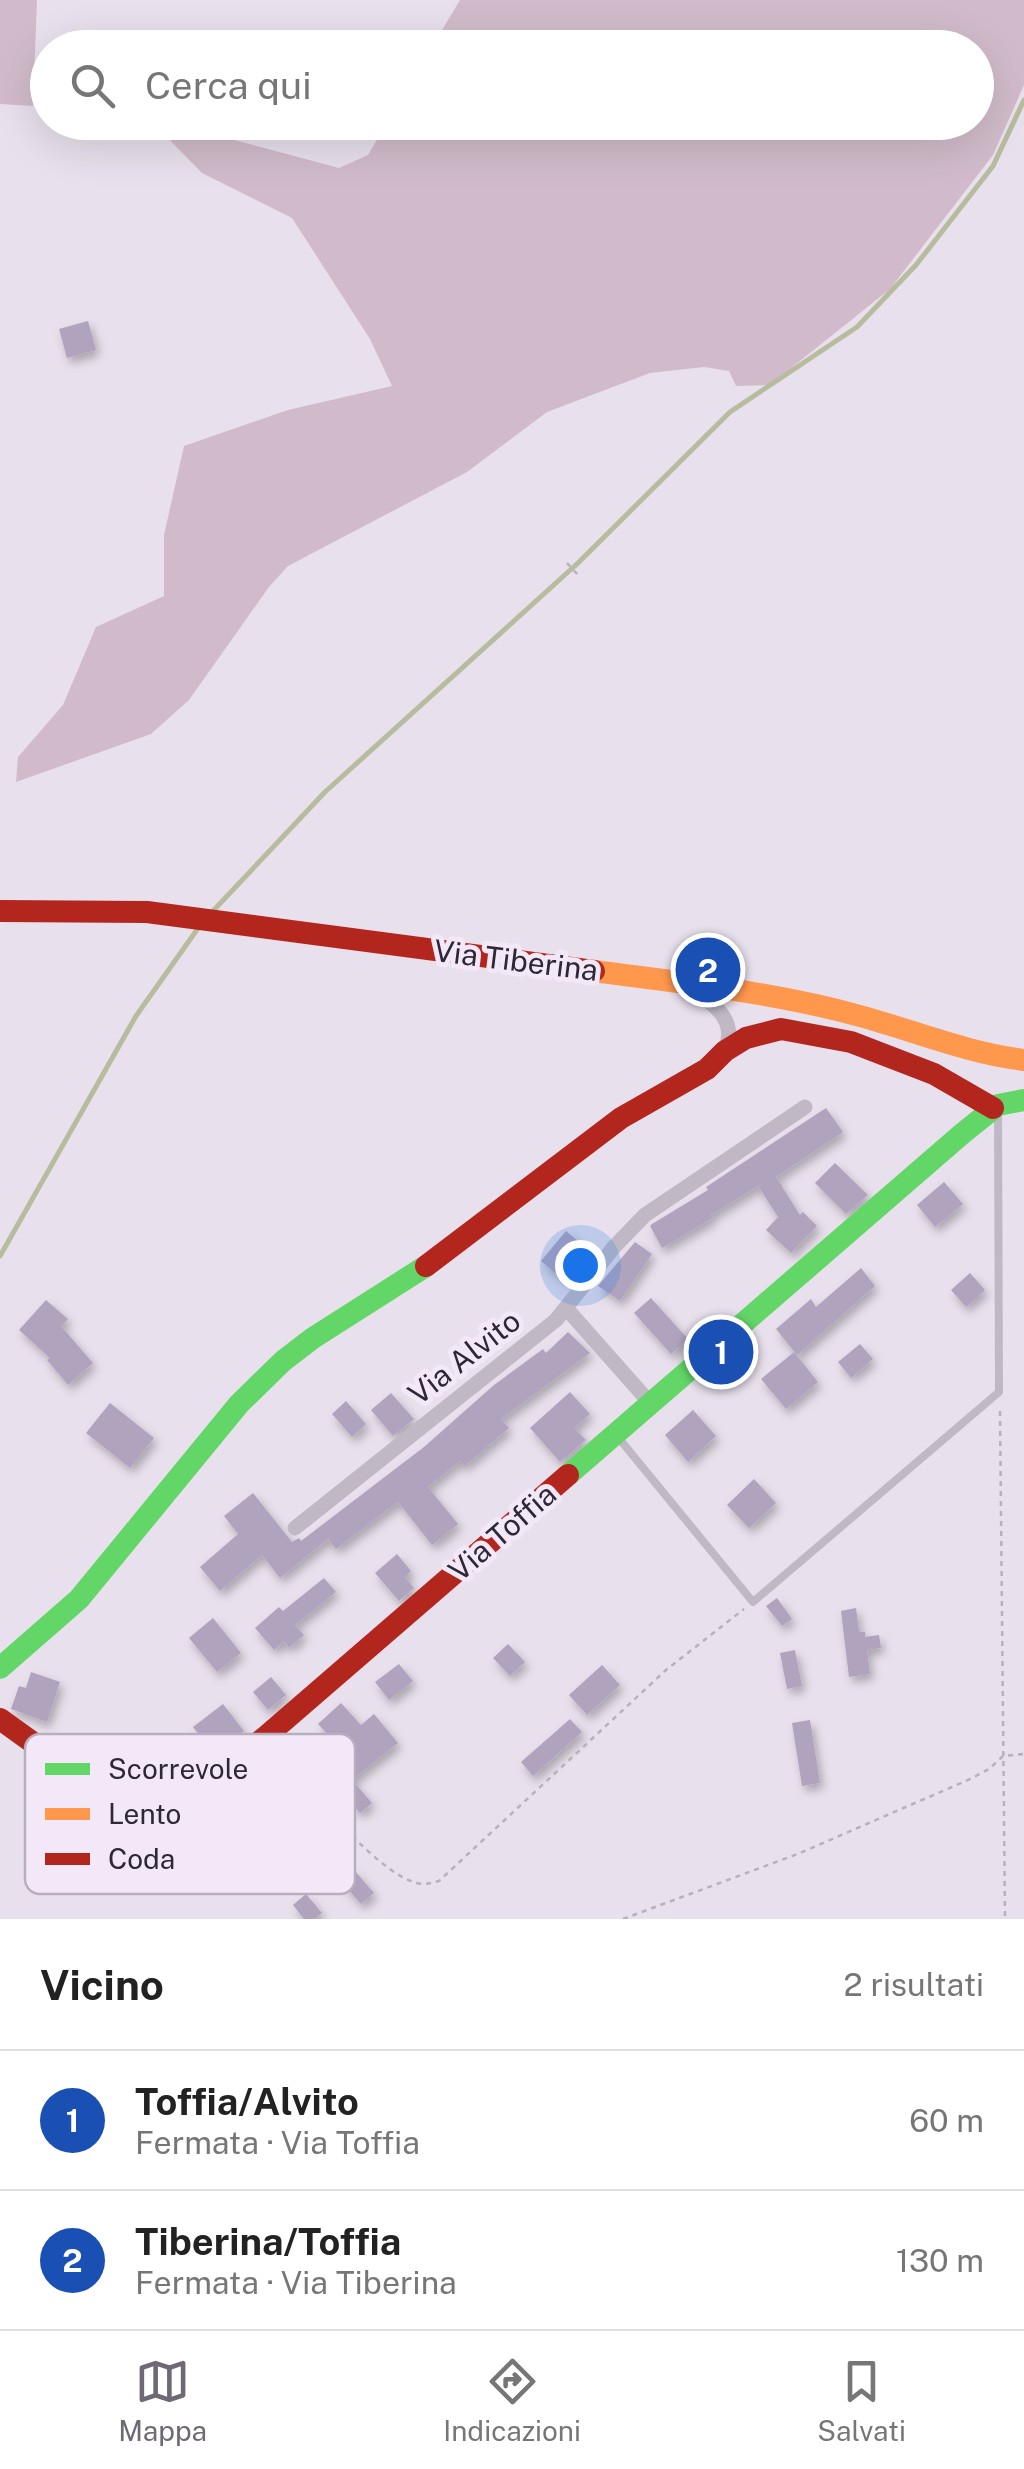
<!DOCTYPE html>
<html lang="it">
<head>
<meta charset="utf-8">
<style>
	:root { --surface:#fff; --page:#f6f6f6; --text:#222; --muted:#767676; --line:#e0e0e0; --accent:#6f6875 }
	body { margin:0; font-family:"Public Sans",sans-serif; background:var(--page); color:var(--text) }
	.you { position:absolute; left:580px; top:1265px; width:35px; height:35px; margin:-25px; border:8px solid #fff; border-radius:50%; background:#1a73e8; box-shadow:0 0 0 15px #1a73e833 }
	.badge { display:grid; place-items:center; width:65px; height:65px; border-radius:50%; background:var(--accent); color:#fff; font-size:32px; font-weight:700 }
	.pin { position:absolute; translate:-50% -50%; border:5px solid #fff; box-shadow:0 2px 10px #0006 }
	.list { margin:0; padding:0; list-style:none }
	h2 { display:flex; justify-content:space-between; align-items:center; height:130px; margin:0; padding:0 40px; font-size:42px }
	h2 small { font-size:32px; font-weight:400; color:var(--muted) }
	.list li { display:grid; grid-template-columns:65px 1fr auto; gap:30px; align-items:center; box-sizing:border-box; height:140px; padding:0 40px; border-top:2px solid var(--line) }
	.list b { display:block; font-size:38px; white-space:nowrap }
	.list p { margin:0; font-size:32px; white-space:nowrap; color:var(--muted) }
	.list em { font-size:32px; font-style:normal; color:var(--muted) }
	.icon { flex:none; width:55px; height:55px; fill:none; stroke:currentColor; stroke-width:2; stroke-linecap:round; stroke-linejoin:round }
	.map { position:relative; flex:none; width:1024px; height:1919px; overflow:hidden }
	.search { position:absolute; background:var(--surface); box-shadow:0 10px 40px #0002; left:30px; right:30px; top:30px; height:110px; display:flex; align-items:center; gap:25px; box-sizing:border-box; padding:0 35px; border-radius:55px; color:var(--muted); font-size:38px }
	.sheet { height:410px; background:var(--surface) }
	nav { display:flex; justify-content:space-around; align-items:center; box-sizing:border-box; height:140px; border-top:2px solid var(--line); background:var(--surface); font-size:28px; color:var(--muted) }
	nav a { display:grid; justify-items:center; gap:5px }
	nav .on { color:var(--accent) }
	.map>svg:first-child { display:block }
	.green { fill:#d1bbca }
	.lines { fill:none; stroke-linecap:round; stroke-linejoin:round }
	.stream { stroke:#b8bc9e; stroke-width:5 }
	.building { fill:#afa3be; filter:url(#shadow) }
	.path { stroke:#b8b0bc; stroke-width:2.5; stroke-dasharray:5 5; stroke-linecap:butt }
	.lane { stroke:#c0b9c5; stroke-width:8 }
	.street { stroke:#c0b9c5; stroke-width:15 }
	.fast { stroke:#63d668; stroke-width:22 }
	.slow { stroke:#ff974d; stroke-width:22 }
	.jam { stroke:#b3261e; stroke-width:22 }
	.labels { text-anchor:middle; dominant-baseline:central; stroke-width:10; stroke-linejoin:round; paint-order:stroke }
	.street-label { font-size:30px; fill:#2e2835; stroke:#f3e8f8 }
	.key { fill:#f3e8f8; stroke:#b8aebe; stroke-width:2.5 }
	.key-label { font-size:28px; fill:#2e2835 }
</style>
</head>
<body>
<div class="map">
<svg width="1024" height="1919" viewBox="0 0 1024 1919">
	<defs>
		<filter id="shadow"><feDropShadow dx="3.5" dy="5.5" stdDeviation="5" flood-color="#0004"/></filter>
	</defs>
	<rect width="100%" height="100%" fill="#e8e0ec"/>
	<path class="green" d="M0,0H37L33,106L0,104Z
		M460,0H1024V85L993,155L890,289L770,385L736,386L729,371L704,367L650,373L547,412L467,472L288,566L269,587L189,700L151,734L16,782L18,757L63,705L96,627L164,596V535L184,446L288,410L392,386L370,339L292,218L202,173L153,123H205L216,135L339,168L368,155L387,123L976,122V48L432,47Z"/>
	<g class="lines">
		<path class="stream" d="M212,912L325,792L578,563L730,412L857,327L916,265L993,166L1024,100
			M0,1256L136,1016L201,924"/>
	</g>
	<path class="building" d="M88,321L96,350L67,358L59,329Z
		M826,1108L843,1132L776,1177L800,1215L803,1212L817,1226L791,1253L766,1230L778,1217L758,1186L711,1215L713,1218L662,1248L650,1226L652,1224L708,1190L706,1187Z
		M835,1163L868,1195L846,1214L815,1183Z
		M944,1182L963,1204L935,1227L917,1205Z
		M566,1231L591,1252L566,1282L541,1261Z
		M635,1242L652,1254L620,1301L598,1286Z
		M861,1268L875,1286L797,1355L776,1329L811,1299L816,1307Z
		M970,1273L985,1290L966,1307L951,1290Z
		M651,1298L688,1339L671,1354L634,1313Z
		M46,1300L68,1319L61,1326L93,1363L68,1385L47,1360L50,1358L19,1330Z
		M568,1332L590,1353L501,1419L509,1428L465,1466L460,1461L428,1487L458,1524L432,1545L398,1502L336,1549L328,1539L280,1578L262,1555L220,1591L200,1567L238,1534L224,1516L253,1493L292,1542L299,1538L301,1541L424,1447L494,1385L543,1349L546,1353Z
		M860,1344L873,1359L851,1378L838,1362Z
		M794,1352L818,1382L786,1409L761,1379Z
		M570,1392L590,1414L574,1428L586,1440L560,1462L530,1428Z
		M391,1393L414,1419L393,1436L371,1410Z
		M346,1401L366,1424L352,1437L332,1414Z
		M110,1403L154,1438L130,1468L86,1433Z
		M693,1410L716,1436L688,1462L665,1435Z
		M754,1479L776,1503L749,1528L727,1505Z
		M397,1554L411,1571L405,1577L414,1588L399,1601L375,1573Z
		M324,1578L336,1592L295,1625L304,1635L289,1648L284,1641L274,1650L255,1628L279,1607L283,1611Z
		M777,1598L792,1619L782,1626L766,1606Z
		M856,1608L859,1632H865V1637L879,1635L881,1648L867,1650L870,1674L849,1677L841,1611Z
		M213,1618L241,1653L217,1672L189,1638Z
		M508,1644L525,1662L510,1676L493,1658Z
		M795,1650L802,1686L787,1689L780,1653Z
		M399,1664L413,1681L389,1700L375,1682Z
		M602,1665L620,1685L587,1715L569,1695Z
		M31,1672L60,1682L47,1722L11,1709L19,1686L26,1688Z
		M271,1677L286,1695L268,1710L253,1692Z
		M341,1703L361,1725L374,1714L398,1743L352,1780L372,1803L360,1813L316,1764L337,1745L318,1724Z
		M223,1704L244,1731L214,1754L193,1727Z
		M570,1719L582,1732L533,1776L521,1762Z
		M810,1720L820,1783L802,1786L792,1723Z
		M354,1870L374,1893L361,1904L341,1881Z
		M306,1894L322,1913L314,1919H304L293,1905Z"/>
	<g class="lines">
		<path class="path" d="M567,563L579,576
			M1000,1411L1005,1919
			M279,1754C310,1788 373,1870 416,1883C424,1885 431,1883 439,1881L666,1670L744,1609
			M623,1919L800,1853L968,1780L989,1769L1003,1756L1024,1754"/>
		<path class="lane" d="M617,1436L753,1602L999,1392L998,1109"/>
		<path class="street" d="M688,985C711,1003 739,1018 725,1051
			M566,1308L651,1404
			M295,1528L556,1320L614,1247L645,1215L805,1107"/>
		<path class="fast" d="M568,1475L963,1133L998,1105L1024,1100
			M0,1668L79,1599L239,1404L283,1361L313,1338L426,1266"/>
		<path class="slow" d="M594,971C683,983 774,992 860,1016C915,1031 967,1053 1024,1060"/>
		<path class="jam" d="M0,911L147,912L594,971
			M426,1266L621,1118L707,1069L725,1051L746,1038L781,1029L851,1042L934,1074L993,1108
			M0,1719L93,1786L145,1831L264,1738L568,1475"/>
	</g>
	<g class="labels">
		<g class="street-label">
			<text transform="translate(516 960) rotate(7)">Via Tiberina</text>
			<text transform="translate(464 1357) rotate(-38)">Via Alvito</text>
			<text transform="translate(502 1532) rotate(-41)">Via Toffia</text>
		</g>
	</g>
	<rect x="25" y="1734" width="330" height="160" rx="15" class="key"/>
	<rect x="45" y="1763" width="45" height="12" fill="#63d668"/>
	<rect x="45" y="1808" width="45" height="12" fill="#ff974d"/>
	<rect x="45" y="1853" width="45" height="12" fill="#b3261e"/>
	<g class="key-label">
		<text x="108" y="1779">Scorrevole</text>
		<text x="108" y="1824">Lento</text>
		<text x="108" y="1869">Coda</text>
	</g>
</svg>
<div class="you"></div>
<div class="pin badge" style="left:721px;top:1352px;background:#1a4fb4">1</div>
<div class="pin badge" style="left:708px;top:970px;background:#1a4fb4">2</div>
<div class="search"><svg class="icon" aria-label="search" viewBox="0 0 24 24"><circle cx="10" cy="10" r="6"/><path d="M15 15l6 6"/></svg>Cerca qui</div>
</div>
<section class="sheet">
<h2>Vicino<small>2 risultati</small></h2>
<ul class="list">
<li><span class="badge" style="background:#1a4fb4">1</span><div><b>Toffia/Alvito</b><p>Fermata · Via Toffia</p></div><em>60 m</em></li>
<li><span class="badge" style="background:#1a4fb4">2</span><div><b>Tiberina/Toffia</b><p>Fermata · Via Tiberina</p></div><em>130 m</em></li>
</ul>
</section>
<nav>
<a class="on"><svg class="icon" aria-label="map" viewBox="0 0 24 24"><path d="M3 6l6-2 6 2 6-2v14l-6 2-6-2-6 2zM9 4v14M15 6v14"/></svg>Mappa</a>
<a><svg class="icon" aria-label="directions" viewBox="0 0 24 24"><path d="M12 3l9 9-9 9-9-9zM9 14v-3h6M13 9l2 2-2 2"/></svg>Indicazioni</a>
<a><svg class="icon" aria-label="saved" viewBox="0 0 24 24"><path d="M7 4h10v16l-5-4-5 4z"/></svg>Salvati</a>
</nav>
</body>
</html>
